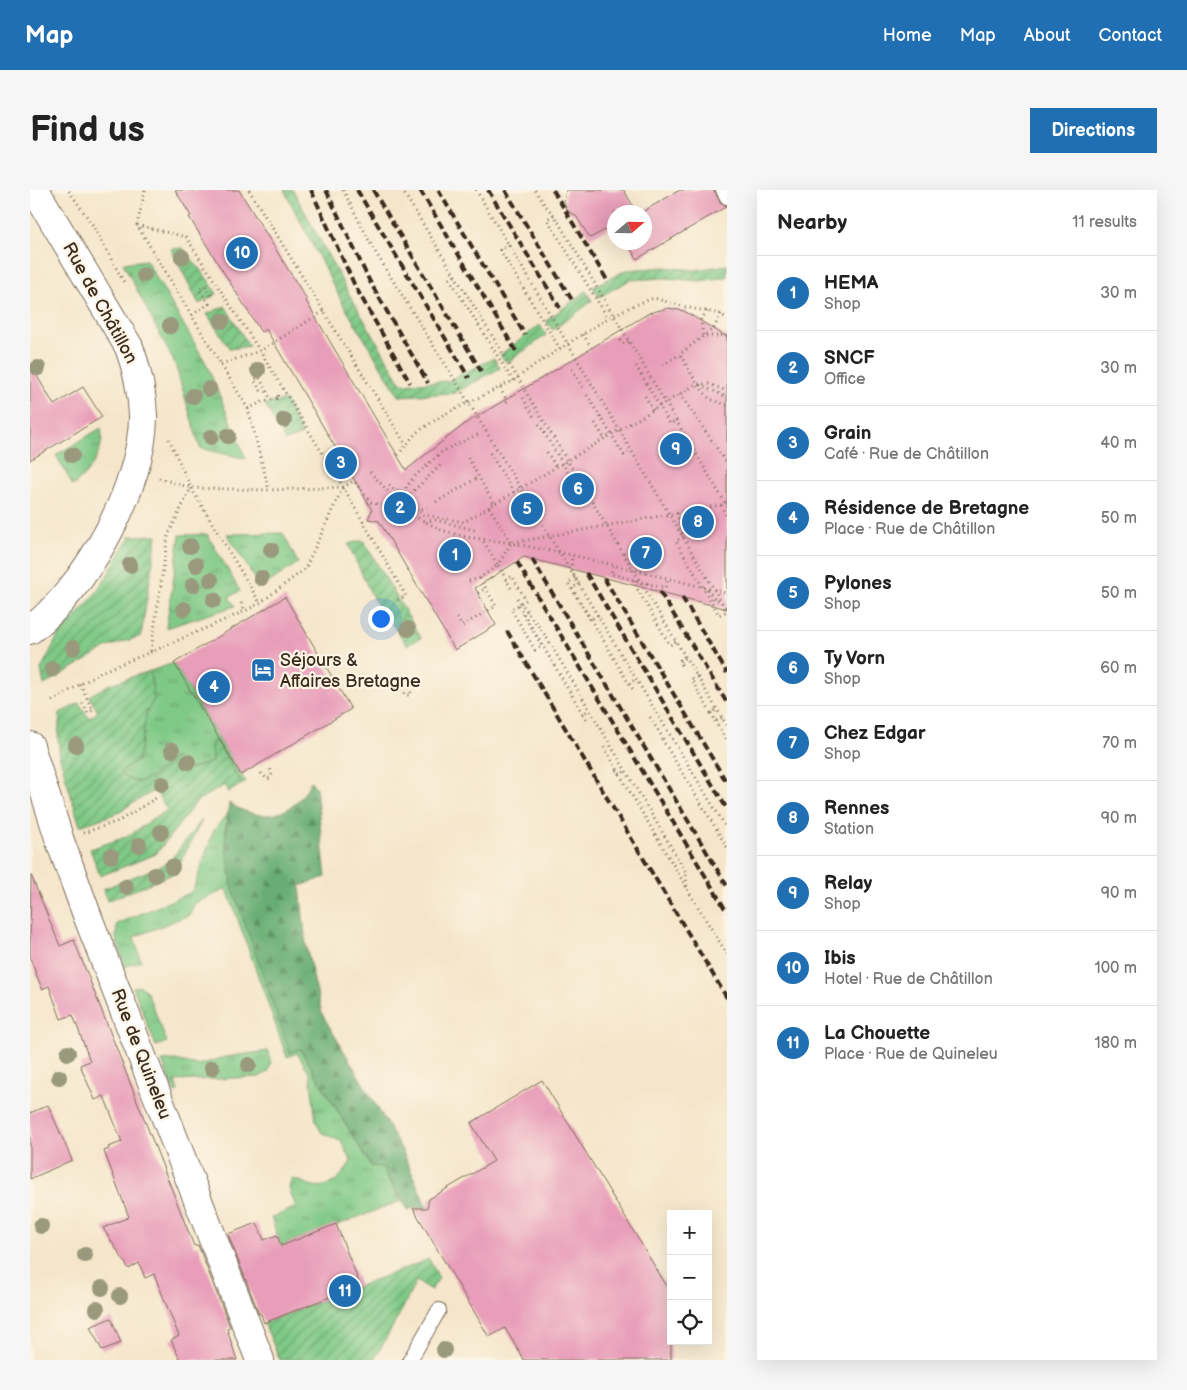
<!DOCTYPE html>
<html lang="en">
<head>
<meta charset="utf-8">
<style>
	:root { --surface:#fff; --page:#f6f6f6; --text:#222; --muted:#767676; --line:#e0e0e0; --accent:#1f6fb2 }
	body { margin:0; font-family:"Balsamiq Sans",sans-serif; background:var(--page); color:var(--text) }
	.controls { position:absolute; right:15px; bottom:15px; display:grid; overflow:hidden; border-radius:0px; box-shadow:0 5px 20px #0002 }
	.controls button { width:45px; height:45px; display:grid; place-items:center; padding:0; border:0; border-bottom:1px solid var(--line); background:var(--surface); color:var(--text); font:25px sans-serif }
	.compass { position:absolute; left:577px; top:15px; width:45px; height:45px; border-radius:50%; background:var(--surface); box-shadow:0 5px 20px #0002; rotate:70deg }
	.you { position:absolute; left:350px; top:428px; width:18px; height:18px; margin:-12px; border:4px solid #fff; border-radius:50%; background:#1a73e8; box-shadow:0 0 0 8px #1a73e833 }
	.badge { display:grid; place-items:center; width:32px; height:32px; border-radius:50%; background:var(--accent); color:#fff; font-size:16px; font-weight:700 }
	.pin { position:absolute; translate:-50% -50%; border:2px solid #fff; box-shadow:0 1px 5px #0006 }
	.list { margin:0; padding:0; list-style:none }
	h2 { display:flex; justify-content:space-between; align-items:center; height:65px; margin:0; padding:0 20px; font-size:21px }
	h2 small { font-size:16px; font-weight:400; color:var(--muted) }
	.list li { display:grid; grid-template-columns:32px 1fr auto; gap:15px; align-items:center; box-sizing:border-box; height:75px; padding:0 20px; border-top:1px solid var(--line) }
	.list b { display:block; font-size:19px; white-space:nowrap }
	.list p { margin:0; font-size:16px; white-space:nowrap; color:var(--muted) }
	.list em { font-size:16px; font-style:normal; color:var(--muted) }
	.icon { flex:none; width:28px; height:28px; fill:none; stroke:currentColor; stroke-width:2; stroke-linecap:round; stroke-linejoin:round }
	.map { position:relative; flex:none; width:697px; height:1170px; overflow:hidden; border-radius:0px }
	header { display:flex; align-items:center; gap:30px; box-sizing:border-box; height:70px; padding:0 25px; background:var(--accent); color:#fff }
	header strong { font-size:24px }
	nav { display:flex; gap:28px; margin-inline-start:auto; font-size:18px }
	.intro { display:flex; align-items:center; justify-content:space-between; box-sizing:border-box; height:120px; padding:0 30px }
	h1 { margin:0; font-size:35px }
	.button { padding:12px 22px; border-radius:0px; background:var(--accent); color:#fff; font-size:18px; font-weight:700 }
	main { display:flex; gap:30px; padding:0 30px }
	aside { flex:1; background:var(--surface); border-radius:0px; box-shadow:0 5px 20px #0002 }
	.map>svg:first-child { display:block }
	.grass { fill:url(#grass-tufts); stroke:#5d7a52 }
	.forest { fill:url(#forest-firs); stroke:#516c48 }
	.garden { fill:url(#garden-furrows); stroke:#5d7a52 }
	.building { fill:#e89db9 }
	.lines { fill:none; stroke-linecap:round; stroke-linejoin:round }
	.lane-casing { stroke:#7c6c5b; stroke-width:16 }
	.street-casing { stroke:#7c6c5b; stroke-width:30 }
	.path { stroke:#7c6c5b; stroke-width:3; stroke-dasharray:1 4; stroke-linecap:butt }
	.lane { stroke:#fff; stroke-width:14 }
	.street { stroke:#fff; stroke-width:28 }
	.rail { stroke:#3b2a1e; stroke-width:4; stroke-dasharray:8 4; stroke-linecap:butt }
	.path-bridge { stroke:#7c6c5b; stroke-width:3; stroke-dasharray:1 4; stroke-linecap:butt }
	.tree { fill:#9a997d }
	.labels { text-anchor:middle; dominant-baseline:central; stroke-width:4.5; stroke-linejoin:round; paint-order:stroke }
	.street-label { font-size:18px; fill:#3b2a1e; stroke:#fcf5e5 }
	.poi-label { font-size:18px; fill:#3b2a1e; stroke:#fcf5e5; text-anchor:start }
</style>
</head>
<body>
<header>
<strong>Map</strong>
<nav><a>Home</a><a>Map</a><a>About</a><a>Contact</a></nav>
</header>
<div class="intro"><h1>Find us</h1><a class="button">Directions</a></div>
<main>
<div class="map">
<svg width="697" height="1170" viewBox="0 0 697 1170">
	<defs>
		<pattern id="grass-tufts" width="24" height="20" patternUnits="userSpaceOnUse" patternTransform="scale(1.25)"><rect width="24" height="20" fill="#7fc986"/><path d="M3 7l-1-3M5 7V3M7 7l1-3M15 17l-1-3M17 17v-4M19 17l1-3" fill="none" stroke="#69a36d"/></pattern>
		<pattern id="forest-firs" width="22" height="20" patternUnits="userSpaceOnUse" patternTransform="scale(1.25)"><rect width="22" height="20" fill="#67ad73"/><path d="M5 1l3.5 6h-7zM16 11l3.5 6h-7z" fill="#568d5e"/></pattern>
		<pattern id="garden-furrows" width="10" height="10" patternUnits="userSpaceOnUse" patternTransform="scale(1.25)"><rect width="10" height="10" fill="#7fc986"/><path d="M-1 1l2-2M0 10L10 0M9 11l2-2" fill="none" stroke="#69a36d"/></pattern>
	</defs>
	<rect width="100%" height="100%" fill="#fcf5e5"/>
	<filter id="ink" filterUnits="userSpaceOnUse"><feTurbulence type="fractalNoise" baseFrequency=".02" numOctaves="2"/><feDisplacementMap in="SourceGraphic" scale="10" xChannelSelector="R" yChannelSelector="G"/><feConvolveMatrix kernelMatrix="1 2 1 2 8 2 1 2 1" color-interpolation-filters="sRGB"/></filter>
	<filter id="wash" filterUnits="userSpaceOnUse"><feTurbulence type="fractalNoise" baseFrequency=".0096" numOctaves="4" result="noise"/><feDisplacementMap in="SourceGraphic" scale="20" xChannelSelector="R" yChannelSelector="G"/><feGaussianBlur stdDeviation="1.12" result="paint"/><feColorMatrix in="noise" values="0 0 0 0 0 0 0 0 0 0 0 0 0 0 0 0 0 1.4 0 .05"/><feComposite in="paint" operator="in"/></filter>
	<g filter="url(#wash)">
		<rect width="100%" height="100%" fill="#f5e6cb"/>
		<path class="grass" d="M116,70L176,173L216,269L170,258L145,174L93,73Z
			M71,238C76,260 59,283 43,296L26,265Z
			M253,343L268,373L231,398L197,344Z
			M177,344L210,401L199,407L205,416L136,438L150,345Z
			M144,473L211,585L216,592L212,594L186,550L181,553L182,572L160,579L144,567C128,581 111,605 90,582L108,570L117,521L124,509L120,481Z
			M198,622L195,641L260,862L270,859L341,976L352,977L371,1011L251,1056L241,1028L266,1017L259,999L261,989C269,989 273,993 280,995C300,1001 312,987 321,971L312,952L291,942L286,931L280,884L267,863L257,867L197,699L165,713L159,725L104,747L111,771L95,777L86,748L87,734L159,703L164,698L183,642Z
			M111,796L117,802L137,852L126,856L103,797Z
			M238,861L241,874L238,882L229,887L145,891L148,901L145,903L132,871L145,870L167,875L195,867Z"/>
		<path class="forest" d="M281,591L286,598L296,687L270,696L276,756L292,824L360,939L372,960L397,1018H383L378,1020L352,977L341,976L270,859L260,863L203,700L195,653L199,613C232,634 264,628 281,591Z"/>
		<path class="garden" d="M254,0H263L320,106L372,194L418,191L464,168L470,178L425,203L369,206L313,114Z
			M153,58L179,91L187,104L169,114L141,59Z
			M697,75V87L670,91L634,88L600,90L569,107L563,97L596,80L634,77L665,80Z
			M556,101L562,111L523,140L516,131Z
			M195,116L219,156L200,159L177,124Z
			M510,135L516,145L477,173L470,165Z
			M255,210L272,245L255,251L235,214Z
			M127,345L111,446L78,457L14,495L11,479L30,442L61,409L73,393L100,346Z
			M333,350L391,448L377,455L343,408L318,354Z
			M120,481L124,509L117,521L108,570L90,582C110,605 128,581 144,567L160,579L182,572L181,553L186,550L212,594L199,602L195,595L168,610L126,664L70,686L60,659L96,647L137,620L125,600L85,624L50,636L30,568L28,547L30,523L49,513L59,528L68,522L59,506L80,494Z
			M172,630L145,683L77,711L73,699L138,673Z
			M399,1069L409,1088L401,1100L386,1091L373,1118L344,1170H250L234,1133Z"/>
		<g id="blocks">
			<path class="building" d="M145,0H209L277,110L276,111L376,280L436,233L517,185L619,123L638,118L654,121L697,147V419L494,367L445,398L466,435L425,460L349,331L338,329L342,320L236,139L231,142L159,27L161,26Z
				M536,0H594L606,22H584V35L560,48L546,26L538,21L536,18L534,13Z
				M650,0H684L690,12L697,16L607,69L597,52H614V22H612Z
				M0,174L24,215L53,197L72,227L0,270Z
				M255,407L321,519L211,585L144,473Z
				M1,685L30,756L44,750L164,1056L168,1055L200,1137L197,1139L207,1170H150L141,1150L149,1146L124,1084L115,1088L109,1073L99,1079L73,1038L99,1027L74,961L79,959L78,957L92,952L74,906L65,910L50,875L60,871L43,825L31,829L19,796L12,799L0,768Z
				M512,890L641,1103V1170H494L475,1138L459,1147L383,1018H397L399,1009L464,971L441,933Z
				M18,915L42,970L0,989V923Z
				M227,1033L234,1050L247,1045L251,1056L306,1034L330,1095L234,1133L231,1124H229L198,1044Z
				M81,1128L91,1153L72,1160L60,1137Z"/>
		</g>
	</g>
	<g filter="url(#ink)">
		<use href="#blocks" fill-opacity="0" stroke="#7c6c5b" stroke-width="1"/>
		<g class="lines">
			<defs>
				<path id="lane" d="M693,0L697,7
					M380,1170L409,1120"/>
				<path id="street" d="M0,440C56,399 114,294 113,225C112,201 107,179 99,157L5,0
					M0,556L30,651L57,725L230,1170"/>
			</defs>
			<use href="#lane" class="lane-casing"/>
			<use href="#street" class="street-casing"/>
			<path class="path" d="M115,0L107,35L218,219L239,300
				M219,0L376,255
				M313,0L344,60L428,195L697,639
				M372,0L469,157L697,536
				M446,0L697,421
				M505,0L514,14L524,25L697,316
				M39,1L62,34L95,94
				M524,25L517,29L578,128
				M107,35L156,47L230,161L313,297L376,406L364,412
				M479,55L470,60L530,159
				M425,86L420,89L483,191
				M655,117L691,124L697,129
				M677,121L671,130L673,146H696L697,145
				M691,124L684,138L650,164L667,194L680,209L697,215
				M162,125L179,114L169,99L175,96L182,107
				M553,144L561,157
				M590,150L593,154L599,151
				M191,174L230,161L294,121
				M633,175L650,164
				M606,176L640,234L647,230
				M542,179L553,198
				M670,195L697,207
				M470,198L477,211L475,215
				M231,201L224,190L229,187L241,210
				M650,204L697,273
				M557,205L594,265L601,260
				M615,206L623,220
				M493,208L504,227
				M218,219L232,212L249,208L246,203
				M565,233L574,248
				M509,234L543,291L548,288
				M139,249L161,298
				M517,262L526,277
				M460,263L498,326L505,322
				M438,268L464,314L667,194H679L697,201
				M340,282L376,321
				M129,288L161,298L239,300L313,297L324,291L341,312L358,318L377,322L411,340L436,347L481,353L691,315L697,311
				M359,295L394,325L434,332L464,314
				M376,308V297L386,285L413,261L449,244
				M406,312L449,287
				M691,315L697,327
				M459,317L481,352
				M377,321L397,318
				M377,322L376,308L412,274
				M647,323L654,346L646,351L689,425L697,421
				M395,331L406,330L448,341
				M583,376L581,384L635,398L638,389
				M541,380L542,365
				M545,388L538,393L559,427L560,430L568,425L567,424
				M605,390V395L640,455L646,451
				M439,391L450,388L468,375L452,349
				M617,393V400
				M481,398L468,375L481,353L542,365L697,403
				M678,399L684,409L690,411
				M448,403L456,398
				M487,408L515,445L656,682L657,699L697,764
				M211,413L215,421
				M488,415L481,419L505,460L512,456L493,424L497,421
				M427,428L432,436L466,416L450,388
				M561,429L599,494L606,489
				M514,458L553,524L559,520
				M121,461L138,345L161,298L230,413
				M651,475L650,469L655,466
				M667,486L661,489L681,523L688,519
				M50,494L63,520L58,523L52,512
				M599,494L605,502
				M372,498L375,505H380L381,503L377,495
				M22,511L73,481L121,462L215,421L230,413L275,379L313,297
				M681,523L686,531L692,528
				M553,524L557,530
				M620,527L634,550
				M685,531L697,552
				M632,549L697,657
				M574,557L590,584L596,581
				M587,580L657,698
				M231,583L237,589L240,588L242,584L240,578
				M53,643L89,631L129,606"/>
			<use href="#lane" class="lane"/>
			<use href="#street" class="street"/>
			<path class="rail" d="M281,0L325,96L380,193
				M296,0L339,90L398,193
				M327,0L439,188
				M343,0L451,181
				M390,0L486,161
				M408,0L495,145
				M458,0L530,118
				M475,0L542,110
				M523,0L577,90
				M502,369L697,696
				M487,372L697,722
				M556,383L697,619
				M574,388L697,593
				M630,402L697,513
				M652,407L697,483
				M477,441L697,808"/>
			<path class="path-bridge" d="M368,265L386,243L413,225L483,191L503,176L578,128L602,116L624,108L655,117
				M541,380L549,394L542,398L559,427
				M476,390L482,386L496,410L488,415L514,458
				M695,418L697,422
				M651,475L649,472L658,467"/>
		</g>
		<g class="tree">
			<circle cx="152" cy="67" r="8"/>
			<circle cx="114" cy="85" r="8"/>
			<circle cx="192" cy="131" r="8"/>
			<circle cx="140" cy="136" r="8"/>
			<circle cx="8" cy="178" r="8"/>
			<circle cx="228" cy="180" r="8"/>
			<circle cx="179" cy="199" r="8"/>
			<circle cx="163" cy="206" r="8"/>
			<circle cx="254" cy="230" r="8"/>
			<circle cx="198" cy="246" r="8"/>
			<circle cx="181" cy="247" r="8"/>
			<circle cx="42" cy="265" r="8"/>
			<circle cx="160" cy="356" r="8"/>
			<circle cx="241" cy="360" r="8"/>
			<circle cx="100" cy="375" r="8"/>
			<circle cx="166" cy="375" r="8"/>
			<circle cx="231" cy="388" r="8"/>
			<circle cx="181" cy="390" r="8"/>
			<circle cx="163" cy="395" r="8"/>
			<circle cx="184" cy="410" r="8"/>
			<circle cx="154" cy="419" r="8"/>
			<circle cx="378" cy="439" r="8"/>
			<circle cx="43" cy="458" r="8"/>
			<circle cx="22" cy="479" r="8"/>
			<circle cx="46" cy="555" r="8"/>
			<circle cx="142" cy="560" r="8"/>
			<circle cx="158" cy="572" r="8"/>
			<circle cx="132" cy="594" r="8"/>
			<circle cx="131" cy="642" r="8"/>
			<circle cx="109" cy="655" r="8"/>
			<circle cx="81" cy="666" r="8"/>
			<circle cx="142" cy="677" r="8"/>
			<circle cx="125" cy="685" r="8"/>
			<circle cx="96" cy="697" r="8"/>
			<circle cx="38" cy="863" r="8"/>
			<circle cx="219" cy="875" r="8"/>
			<circle cx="182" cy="878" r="8"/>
			<circle cx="29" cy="887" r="8"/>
			<circle cx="11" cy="1036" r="8"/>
			<circle cx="55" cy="1065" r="8"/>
			<circle cx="72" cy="1098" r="8"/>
			<circle cx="90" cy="1106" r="8"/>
			<circle cx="67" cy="1119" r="8"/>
			<circle cx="414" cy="1160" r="8"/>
		</g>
	</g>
	<defs>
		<symbol id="hotel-square" viewBox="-11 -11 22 22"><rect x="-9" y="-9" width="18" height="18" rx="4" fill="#1f6fb2" stroke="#fcf5e5"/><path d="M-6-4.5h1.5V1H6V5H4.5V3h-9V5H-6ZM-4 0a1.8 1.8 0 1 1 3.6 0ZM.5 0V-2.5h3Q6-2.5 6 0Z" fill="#fff"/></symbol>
	</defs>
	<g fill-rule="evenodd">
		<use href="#hotel-square" x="219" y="466" width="28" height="28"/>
	</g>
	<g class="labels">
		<g class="street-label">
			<text transform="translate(70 113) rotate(61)">Rue de Châtillon</text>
			<text transform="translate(111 864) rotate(69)">Rue de Quineleu</text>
		</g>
		<g class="poi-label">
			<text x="250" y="470">Séjours &amp;<tspan x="250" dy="21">Affaires Bretagne</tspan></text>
		</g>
	</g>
</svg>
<div class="controls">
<button>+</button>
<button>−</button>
<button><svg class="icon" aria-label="locate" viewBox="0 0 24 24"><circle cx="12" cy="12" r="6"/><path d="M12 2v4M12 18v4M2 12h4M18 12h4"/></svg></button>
</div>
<svg class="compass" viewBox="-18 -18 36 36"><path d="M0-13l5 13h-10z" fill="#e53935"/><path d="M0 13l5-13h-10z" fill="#767676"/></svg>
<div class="you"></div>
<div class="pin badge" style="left:425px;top:365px">1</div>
<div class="pin badge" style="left:370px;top:318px">2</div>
<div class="pin badge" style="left:311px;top:273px">3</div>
<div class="pin badge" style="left:184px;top:497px">4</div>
<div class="pin badge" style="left:497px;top:319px">5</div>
<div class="pin badge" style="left:548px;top:299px">6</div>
<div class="pin badge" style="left:616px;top:363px">7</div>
<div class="pin badge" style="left:668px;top:332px">8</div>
<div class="pin badge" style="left:646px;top:259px">9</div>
<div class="pin badge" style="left:212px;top:63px">10</div>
<div class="pin badge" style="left:315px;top:1101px">11</div>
</div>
<aside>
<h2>Nearby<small>11 results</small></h2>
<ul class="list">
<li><span class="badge">1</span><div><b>HEMA</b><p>Shop</p></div><em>30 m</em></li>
<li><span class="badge">2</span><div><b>SNCF</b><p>Office</p></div><em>30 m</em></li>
<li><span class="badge">3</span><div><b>Grain</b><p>Café · Rue de Châtillon</p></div><em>40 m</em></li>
<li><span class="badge">4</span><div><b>Résidence de Bretagne</b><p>Place · Rue de Châtillon</p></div><em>50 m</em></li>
<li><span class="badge">5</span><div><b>Pylones</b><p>Shop</p></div><em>50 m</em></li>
<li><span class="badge">6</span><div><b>Ty Vorn</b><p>Shop</p></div><em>60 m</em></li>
<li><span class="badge">7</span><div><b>Chez Edgar</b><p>Shop</p></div><em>70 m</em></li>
<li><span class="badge">8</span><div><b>Rennes</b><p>Station</p></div><em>90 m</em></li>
<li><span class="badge">9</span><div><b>Relay</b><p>Shop</p></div><em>90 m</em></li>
<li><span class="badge">10</span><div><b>Ibis</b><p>Hotel · Rue de Châtillon</p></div><em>100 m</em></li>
<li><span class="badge">11</span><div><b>La Chouette</b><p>Place · Rue de Quineleu</p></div><em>180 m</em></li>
</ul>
</aside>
</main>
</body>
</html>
